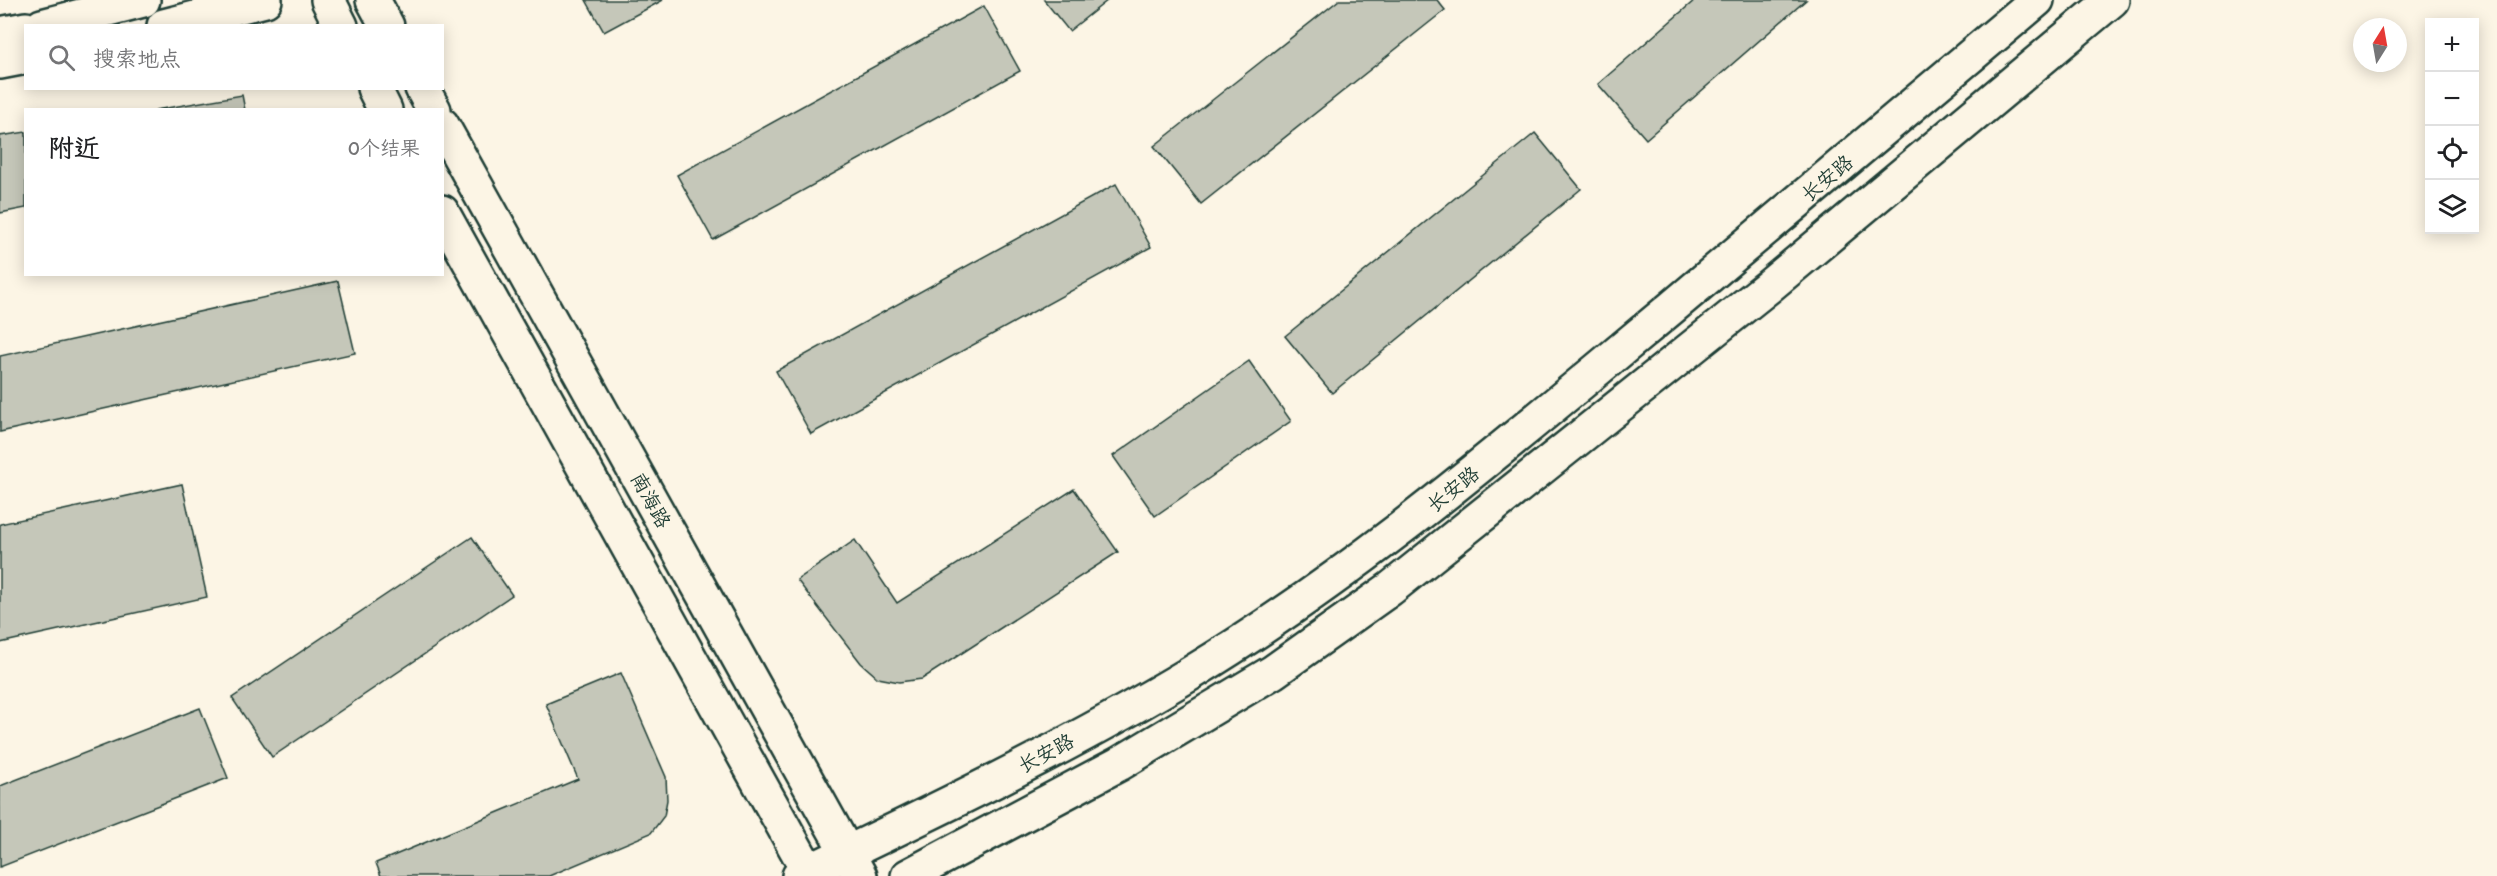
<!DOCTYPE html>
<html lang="zh">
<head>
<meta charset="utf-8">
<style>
	:root { --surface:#fff; --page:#f2f2f2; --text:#202124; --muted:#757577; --line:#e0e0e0 }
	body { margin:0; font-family:Itim,"LXGW WenKai TC",sans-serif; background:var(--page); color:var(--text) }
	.controls { position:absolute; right:18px; top:18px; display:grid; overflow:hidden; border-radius:0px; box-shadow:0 3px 15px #0003 }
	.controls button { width:54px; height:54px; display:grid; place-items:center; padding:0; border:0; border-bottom:2px solid var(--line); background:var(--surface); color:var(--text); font:30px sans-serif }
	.compass { position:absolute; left:2353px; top:18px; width:54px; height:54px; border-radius:50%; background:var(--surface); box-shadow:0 3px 15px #0003; rotate:11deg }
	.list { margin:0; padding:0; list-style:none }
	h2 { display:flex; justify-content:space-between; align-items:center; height:78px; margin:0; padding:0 24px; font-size:26px }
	h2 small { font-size:20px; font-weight:400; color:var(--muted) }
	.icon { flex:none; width:33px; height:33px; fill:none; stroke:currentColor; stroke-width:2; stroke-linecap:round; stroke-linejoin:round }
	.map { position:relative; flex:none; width:2497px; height:876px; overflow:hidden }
	.search { position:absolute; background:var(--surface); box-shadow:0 3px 15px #0003; left:24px; top:24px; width:420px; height:66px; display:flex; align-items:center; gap:15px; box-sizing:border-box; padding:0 21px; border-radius:0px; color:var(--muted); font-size:22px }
	.panel { position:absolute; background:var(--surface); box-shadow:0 3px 15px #0003; left:24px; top:108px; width:420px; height:168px; border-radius:0px }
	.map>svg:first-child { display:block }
	.building { fill:#c5c7b9; stroke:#1f3d34; stroke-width:1.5 }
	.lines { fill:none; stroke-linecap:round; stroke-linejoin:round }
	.minor-casing { stroke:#1f3d34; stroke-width:38 }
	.major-casing { stroke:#1f3d34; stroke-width:38 }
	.minor { stroke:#fcf5e5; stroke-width:33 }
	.major { stroke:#fcf5e5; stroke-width:33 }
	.labels { text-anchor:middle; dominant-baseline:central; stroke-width:4.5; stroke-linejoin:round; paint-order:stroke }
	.street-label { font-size:20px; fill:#1f3d34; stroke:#fcf5e5 }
</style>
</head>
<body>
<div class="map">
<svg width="2497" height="876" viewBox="0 0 2497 876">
	<rect width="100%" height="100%" fill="#fcf5e5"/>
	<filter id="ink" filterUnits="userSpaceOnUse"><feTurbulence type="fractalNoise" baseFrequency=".0167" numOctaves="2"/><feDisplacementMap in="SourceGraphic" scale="12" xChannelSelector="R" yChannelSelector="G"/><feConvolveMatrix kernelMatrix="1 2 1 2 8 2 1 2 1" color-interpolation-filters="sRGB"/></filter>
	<g filter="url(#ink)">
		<path class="building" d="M586,0H663L604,32Z
			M1044,0H1108L1069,31Z
			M1339,0H1437L1445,10L1201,204L1154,146Z
			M1695,0H1806L1646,139L1598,84Z
			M984,6L1020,71L713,240L677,175Z
			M242,95L245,110H155Z
			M26,132V208L0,213V136Z
			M1535,133L1581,189L1332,393L1285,336Z
			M1116,184L1151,247L811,434L776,371Z
			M338,281L355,353L0,432V356Z
			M1249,361L1291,421L1155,516L1113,456Z
			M182,484L207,597L0,643V524Z
			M1074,489L1118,552L922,679L899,682L878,678L861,663L797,580L855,540L897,603Z
			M472,537L512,595L272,757L232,698Z
			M621,673L666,777L667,800L664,816L651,833L549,876H381L376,863L578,779L546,704Z
			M200,708L228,778L0,867V786Z"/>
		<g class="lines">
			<defs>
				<path id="minor" d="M42,26L143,0
					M164,26L265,0
					M0,34L26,29
					M0,62L26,57"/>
				<path id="major" d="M328,0L341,26
					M373,0L387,26
					M374,88L385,110
					M422,88L434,110
					M442,125L860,876
					M442,212L811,876
					M799,876C933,812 1067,748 1193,672C1338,584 1468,477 1598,369C1745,247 1891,124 2037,0
					M908,876L1119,764L1273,672L1390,589L1768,287L2112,0"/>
			</defs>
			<use href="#minor" class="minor-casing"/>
			<use href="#major" class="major-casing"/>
			<use href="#minor" class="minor"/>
			<use href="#major" class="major"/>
		</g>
	</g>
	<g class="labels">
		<g class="street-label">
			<text transform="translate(1827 178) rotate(-40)">长安路</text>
			<text transform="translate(1453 489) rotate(-39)">长安路</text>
			<text transform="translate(651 500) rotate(61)">南海路</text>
			<text transform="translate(1046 753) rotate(-28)">长安路</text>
		</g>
	</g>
</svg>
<div class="controls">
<button>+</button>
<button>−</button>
<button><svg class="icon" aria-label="locate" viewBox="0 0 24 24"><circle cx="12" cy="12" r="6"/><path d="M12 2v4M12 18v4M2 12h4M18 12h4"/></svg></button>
<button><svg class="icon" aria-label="layers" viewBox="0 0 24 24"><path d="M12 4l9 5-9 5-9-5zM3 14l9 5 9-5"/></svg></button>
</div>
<svg class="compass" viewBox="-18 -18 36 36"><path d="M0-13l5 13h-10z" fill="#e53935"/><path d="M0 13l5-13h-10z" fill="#757577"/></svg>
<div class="search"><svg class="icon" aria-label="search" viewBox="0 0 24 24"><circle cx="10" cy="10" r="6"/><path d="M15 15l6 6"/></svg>搜索地点</div>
<section class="panel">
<h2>附近<small>0个结果</small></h2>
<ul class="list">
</ul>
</section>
</div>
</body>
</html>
